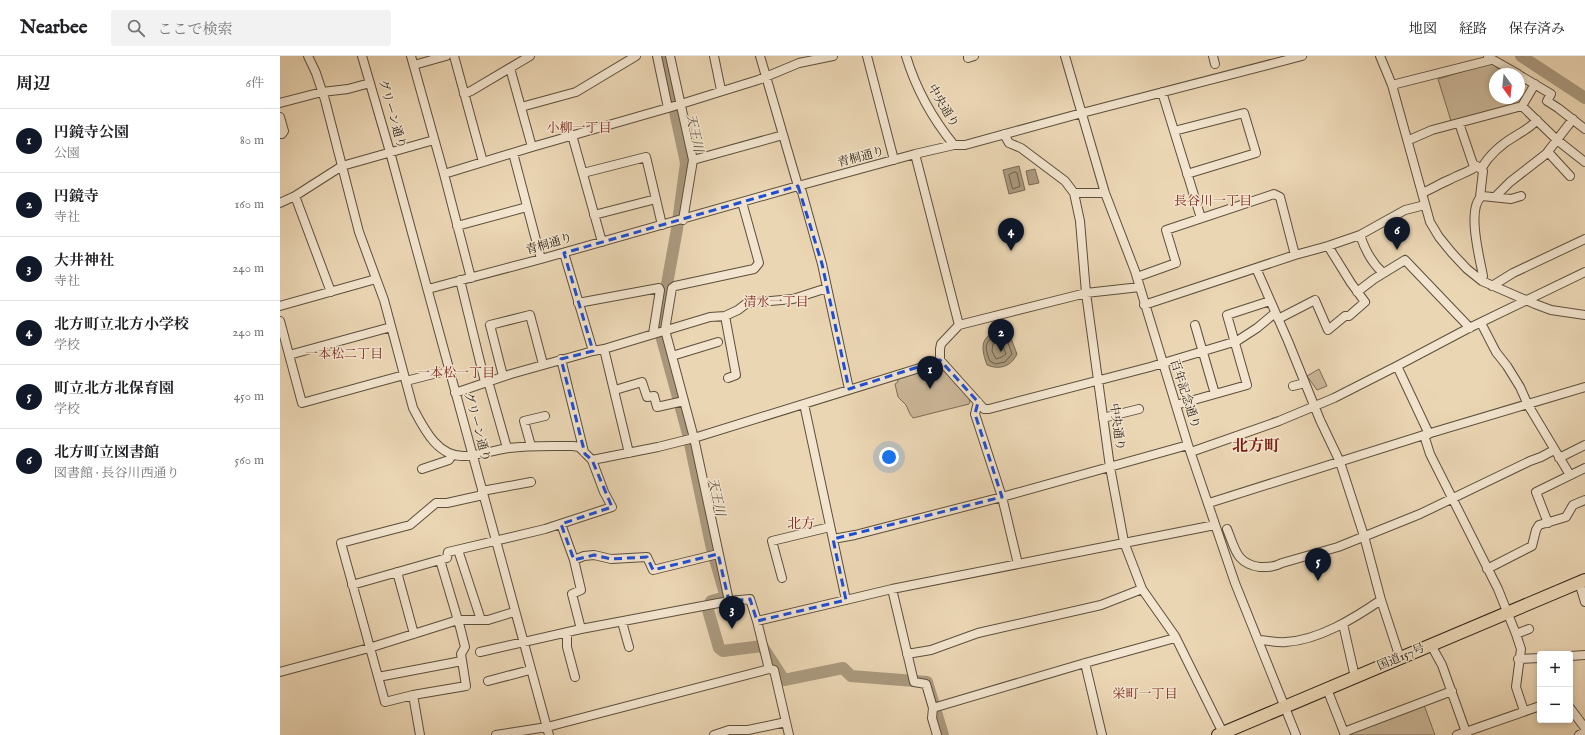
<!DOCTYPE html>
<html lang="ja">
<head>
<meta charset="utf-8">
<style>
	:root { --surface:#fff; --page:#f2f2f2; --text:#202124; --muted:#757577; --line:#e0e0e0; --accent:#111827 }
	body { margin:0; font-family:"IM FELL English","Noto Serif JP",serif; background:var(--page); color:var(--text) }
	.controls { position:absolute; right:12px; bottom:12px; display:grid; overflow:hidden; border-radius:4px; box-shadow:0 2px 6px #0003 }
	.controls button { width:36px; height:36px; display:grid; place-items:center; padding:0; border:0; border-bottom:1px solid var(--line); background:var(--surface); color:var(--text); font:20px sans-serif }
	.compass { position:absolute; left:1209px; top:12px; width:36px; height:36px; border-radius:50%; background:var(--surface); box-shadow:0 2px 6px #0003; rotate:165deg }
	.you { position:absolute; left:609px; top:401px; width:14px; height:14px; margin:-10px; border:3px solid #fff; border-radius:50%; background:#1a73e8; box-shadow:0 0 0 6px #1a73e833 }
	.badge { display:grid; place-items:center; width:26px; height:26px; border-radius:50%; background:var(--accent); color:#fff; font-size:13px; font-weight:700 }
	.pin { position:absolute; translate:-50% -33px; filter:drop-shadow(0 1px 2px #0008) }
	.pin::after { content:''; position:absolute; top:21px; width:14px; height:12px; background:inherit; clip-path:polygon(0 0,100% 0,50% 100%) }
	.list { margin:0; padding:0; list-style:none }
	h2 { display:flex; justify-content:space-between; align-items:center; height:52px; margin:0; padding:0 16px; font-size:17px }
	h2 small { font-size:13px; font-weight:400; color:var(--muted) }
	.list li { display:grid; grid-template-columns:26px 1fr auto; gap:12px; align-items:center; box-sizing:border-box; height:64px; padding:0 16px; border-top:1px solid var(--line) }
	.list b { display:block; font-size:15px; white-space:nowrap }
	.list p { margin:0; font-size:13px; white-space:nowrap; color:var(--muted) }
	.list em { font-size:13px; font-style:normal; color:var(--muted) }
	.icon { flex:none; width:22px; height:22px; fill:none; stroke:currentColor; stroke-width:2; stroke-linecap:round; stroke-linejoin:round }
	.map { position:relative; flex:none; width:1305px; height:679px; overflow:hidden }
	header { display:flex; align-items:center; gap:24px; box-sizing:border-box; height:56px; padding:0 20px; background:var(--surface); border-bottom:1px solid var(--line) }
	header strong { font-size:19px }
	nav { display:flex; gap:22px; margin-inline-start:auto; font-size:14px }
	.search { width:280px; height:36px; background:var(--page); display:flex; align-items:center; gap:10px; box-sizing:border-box; padding:0 14px; border-radius:4px; color:var(--muted); font-size:15px }
	main { display:flex }
	aside { flex:1; background:var(--surface) }
	.map>svg:first-child { display:block }
	.green { fill:#cbb799; stroke:#7c6c56 }
	.water { fill:#aa997e; stroke:#786954 }
	.lines { fill:none; stroke-linecap:round; stroke-linejoin:round }
	.shore { stroke:#6b5e49; stroke-width:1 }
	.river { stroke:#aa997e; stroke-width:12 }
	.minor-casing { stroke:#5c4f3c; stroke-width:10 }
	.highway-casing { stroke:#2c2214; stroke-width:14 }
	.minor { stroke:#f2e4ce; stroke-width:8 }
	.highway { stroke:#ebd6b4; stroke-width:12 }
	.marked { fill:none; stroke:#1d4ed8; stroke-width:3; stroke-dasharray:8 5; stroke-linejoin:round }
	.labels { text-anchor:middle; dominant-baseline:central; stroke-width:3; stroke-linejoin:round; paint-order:stroke }
	.street-label { font-size:12px; fill:#2c2214; stroke:#f2e4ce }
	.neighbourhood-label { font-size:13px; fill:#7a1f14; stroke:#f2e4ce }
	.water-label { font-size:13px; font-style:italic; fill:#584c39; stroke:#f2e4ce }
	.quarter-label { font-size:14px; fill:#7a1f14; stroke:#f2e4ce }
	.district-label { font-size:16px; font-weight:bold; fill:#7a1f14; stroke:#f2e4ce }
</style>
</head>
<body>
<header>
<strong>Nearbee</strong>
<div class="search"><svg class="icon" aria-label="search" viewBox="0 0 24 24"><circle cx="10" cy="10" r="6"/><path d="M15 15l6 6"/></svg>ここで検索</div>
<nav><a>地図</a><a>経路</a><a>保存済み</a></nav>
</header>
<main>
<aside>
<h2>周辺<small>6件</small></h2>
<ul class="list">
<li><span class="badge">1</span><div><b>円鏡寺公園</b><p>公園</p></div><em>80 m</em></li>
<li><span class="badge">2</span><div><b>円鏡寺</b><p>寺社</p></div><em>160 m</em></li>
<li><span class="badge">3</span><div><b>大井神社</b><p>寺社</p></div><em>240 m</em></li>
<li><span class="badge">4</span><div><b>北方町立北方小学校</b><p>学校</p></div><em>240 m</em></li>
<li><span class="badge">5</span><div><b>町立北方北保育園</b><p>学校</p></div><em>450 m</em></li>
<li><span class="badge">6</span><div><b>北方町立図書館</b><p>図書館 · 長谷川西通り</p></div><em>560 m</em></li>
</ul>
</aside>
<div class="map">
<svg width="1305" height="679" viewBox="0 0 1305 679">
	<rect width="100%" height="100%" fill="#ebd6b4"/>
	<filter id="stains"><feTurbulence type="fractalNoise" baseFrequency=".005" numOctaves="4"/><feColorMatrix values="0 0 0 0 .2 0 0 0 0 .09 0 0 0 0 .02 0 0 0 .5 -.17"/></filter>
	<radialGradient id="worn" r=".72"><stop offset=".6" stop-color="#630" stop-opacity="0"/><stop offset="1" stop-color="#630" stop-opacity=".3"/></radialGradient>
	<path class="green" d="M1211,7L1226,18H1215V42H1239V27L1245,31L1239,48L1171,65L1158,23Z
		M656,309H661L688,338L690,346L689,348L633,362L630,358L626,349L618,341L615,328L618,326L617,322Z
		M1039,313L1047,330L1037,334L1027,320Z
		M1144,649L1155,679H1072L1070,676Z"/>
	<path class="water" d="M739,110L745,134L729,138L723,114Z
		M755,113L759,127L749,129L746,115Z
		M725,275L729,277L737,298C731,311 719,314 707,309C699,288 702,277 725,275Z"/>
	<g class="lines">
		<path class="shore" d="M735,116L737,117L740,130L733,133L732,131L729,119Z
			M724,280L726,281L732,298L725,306L715,308L710,305C703,289 705,281 724,280Z
			M721,285L726,298L722,301L716,303L712,295L713,288Z"/>
		<path class="river" d="M383,0L406,107L397,173L379,272L408,378L432,493L446,541L431,545L428,554L439,592L443,595L482,590L504,624L563,612L571,620L647,626L663,679
			M1241,0L1305,42"/>
		<defs>
			<path id="minor" d="M28,0L36,17L45,44L79,176L104,244L133,352C144,373 158,402 186,400C200,399 215,394 229,392C250,389 272,390 293,390L299,391L312,404L378,391L414,382L646,310L660,304V293L661,288L679,269L806,237L860,231
				M82,0L110,96L269,679
				M131,0L164,118L191,222
				M174,0L203,106
				M377,0L388,52
				M390,0L413,104L403,164
				M434,0L441,34
				M480,0L518,130L522,136L542,208L569,333
				M587,0L614,104
				M626,0C636,33 652,62 674,89
				M688,0V2L694,0
				M785,0L825,137L855,215L908,389L955,527L1016,679
				M933,0L935,8
				M1100,0L1112,29L1150,166L1159,181L1172,197L1187,213L1202,225L1255,248L1271,254L1305,259
				M1208,1L1238,18
				M134,9L166,0
				M230,12L252,91
				M1239,19L1271,38L1267,45L1278,52L1305,73
				M1112,29L1211,4
				M882,36L921,162
				M184,38L191,35L250,0
				M0,47L42,36L68,33L90,27
				M1242,50L1277,84L1305,106
				M241,51L296,36L356,0
				M0,61L4,75L2,78H0
				M1179,67L1193,108L1201,113C1209,99 1223,87 1237,79C1245,74 1251,71 1257,64
				M894,75L964,57L976,97L907,118
				M724,78L729,87L741,92L785,125L794,137L800,165L806,237L830,411L844,486L862,533L895,580L944,679
				M292,79L322,186
				M1129,84L1152,74L1242,50L1255,28
				M1268,96L1290,120
				M233,97L261,203
				M635,98L679,269
				M413,104L503,79
				M303,117L366,101L382,169
				M164,118L252,91L388,52L478,24L519,7L553,0
				M794,137H825
				M1142,137C1152,133 1161,127 1171,123C1180,118 1189,116 1197,110
				M15,140L51,236
				M1216,140L1230,126L1266,98L1293,63
				M1200,141L1203,115L1201,113
				M0,147L15,140L62,110L154,84
				M314,159L376,143
				M177,170L247,151
				M1080,179C1085,194 1092,207 1103,217
				M284,197L313,295
				M976,212L1008,285L1040,364L1060,406L1084,480L1101,544L1120,602
				M857,221L896,207L886,174L994,138L1000,141L1015,199
				M180,224L205,326
				M1201,224L1203,220C1200,203 1186,152 1202,140L1231,143L1241,140
				M1212,230L1233,217L1305,183
				M148,233L261,203L518,130L635,98L674,89H685L802,57L1022,0
				M1077,236L1094,223L1125,204L1190,272
				M298,247L379,232L380,234L373,278
				M864,249L1015,199L1048,190L1080,179L1125,154L1145,149
				M0,250L96,223
				M445,260L456,319L448,322
				M998,263L1035,244L1048,274L1065,260H1069L1085,246L1071,227L1048,190
				M0,265L22,347L124,319
				M1201,267L1216,296L1227,310L1240,331L1248,349L1290,419
				M915,269L935,338
				M324,293L349,397
				M9,299L111,271
				M392,300L438,286
				M281,303L304,396
				M660,304L704,353H709L870,311L957,285L977,272L995,257
				M1117,310L1149,378
				M223,320L210,269L250,259L263,308
				M126,325L169,314
				M208,325L227,392
				M1013,330L1025,327
				M335,334L362,326L367,341L374,340L377,351L404,345
				M175,337L231,318L313,295L324,293L430,261L445,260L458,254L467,247L513,243L547,232
				M698,346L695,358L722,441L738,508
				M524,348L566,544
				M896,349L967,329L947,259L990,245
				M823,362L859,353
				M1144,379L1150,398L1218,533L1236,578L1241,593L1236,631L1244,655
				M251,390L244,365L265,360
				M911,396L999,365L1054,342L1117,310L1187,273L1305,216
				M1279,402L1305,389
				M142,413L169,404L172,399
				M202,435L251,426
				M929,447L1144,379L1305,331
				M1268,467L1256,436L1305,412
				M281,468L294,504L301,534L292,538L301,573
				M947,473C955,492 956,508 980,511C989,511 994,511 1002,507L1058,491L1140,458L1250,405L1261,401L1274,394
				M553,483L575,479L722,441L908,389
				M178,494L201,564
				M294,504L304,500L314,499L331,503L367,501L373,514L438,498
				M1207,513L1252,490L1256,474L1259,469L1286,461L1293,449L1305,444
				M117,516L134,578
				M502,522L492,485L550,471
				M1299,526L1305,546
				M72,529L167,502L168,496L265,473L332,451L324,436L312,404
				M612,533L634,626L646,628L653,652L652,662L657,679
				M449,545L414,382L385,274L392,232L395,230L474,213L479,207L462,146
				M342,566L349,591
				M1063,568L1075,621
				M287,577V591L295,621
				M1236,578L1249,573
				M978,584C987,584 997,587 1006,586C1039,584 1073,563 1101,544
				M1151,589L1162,609L1187,679
				M200,596L301,573L449,545L470,543L477,565L612,533L935,469
				M627,598L651,594L698,577L821,549L862,533
				M1290,600L1305,599
				M1238,603L1260,602
				M805,607L822,679
				M489,613L494,614L509,679
				M0,616L89,592L178,564H208L234,556
				M98,621L182,605
				M208,625L250,614
				M1047,633L1065,679
				M133,639L186,630L181,598L185,591L180,571L160,504
				M653,652L805,607L895,582
				M1290,652L1305,672
				M1064,676L1172,635
				M140,679L133,639L105,646L61,487L130,469L156,447H167L203,439
				M216,679L267,671L489,613L477,565
				M434,679L449,674H468L506,666
				M1177,679L1260,650
				M1299,679L1305,676"/>
			<path id="highway" d="M938,679L1305,524"/>
		</defs>
		<use href="#minor" class="minor-casing"/>
		<use href="#highway" class="highway-casing"/>
		<use href="#minor" class="minor"/>
		<use href="#highway" class="highway"/>
	</g>
	<path class="marked" d="M518,130L542,208L569,333L660,304L698,346L695,358L722,441L553,483L566,544L477,565L470,543L449,545L438,498L373,514L367,501L331,503L314,499L294,504L281,468L332,451L312,404L305,398L281,303L313,295L284,197Z"/>
	<g class="labels">
		<g class="street-label">
			<text transform="translate(663 50) rotate(59)">中央通り</text>
			<text transform="translate(112 58) rotate(74)">グリーン通り</text>
			<text transform="translate(581 101) rotate(-15)">青桐通り</text>
			<text transform="translate(269 188) rotate(-16)">青桐通り</text>
			<text transform="translate(905 338) rotate(72)">百年記念通り</text>
			<text transform="translate(197 371) rotate(75)">グリーン通り</text>
			<text transform="translate(837 371) rotate(82)">中央通り</text>
			<text transform="translate(1121 601) rotate(-23)">国道157号</text>
		</g>
		<g class="neighbourhood-label">
			<text x="299" y="72">小柳一丁目</text>
			<text x="933" y="145">長谷川一丁目</text>
			<text x="496" y="246">清水一丁目</text>
			<text x="64" y="298">一本松二丁目</text>
			<text x="176" y="317">一本松一丁目</text>
			<text x="865" y="638">栄町一丁目</text>
		</g>
		<g class="water-label">
			<text transform="translate(414 77) rotate(78)">天王川</text>
			<text transform="translate(436 441) rotate(78)">天王川</text>
		</g>
		<g class="quarter-label">
			<text x="521" y="468">北方</text>
		</g>
		<g class="district-label">
			<text x="976" y="391">北方町</text>
		</g>
	</g>
	<rect width="100%" height="100%" filter="url(#stains)"/>
	<rect width="100%" height="100%" fill="url(#worn)"/>
</svg>
<div class="controls">
<button>+</button>
<button>−</button>
</div>
<svg class="compass" viewBox="-18 -18 36 36"><path d="M0-13l5 13h-10z" fill="#e53935"/><path d="M0 13l5-13h-10z" fill="#757577"/></svg>
<div class="you"></div>
<div class="pin badge" style="left:650px;top:333px">1</div>
<div class="pin badge" style="left:721px;top:296px">2</div>
<div class="pin badge" style="left:452px;top:573px">3</div>
<div class="pin badge" style="left:731px;top:195px">4</div>
<div class="pin badge" style="left:1038px;top:525px">5</div>
<div class="pin badge" style="left:1117px;top:194px">6</div>
</div>
</main>
</body>
</html>
